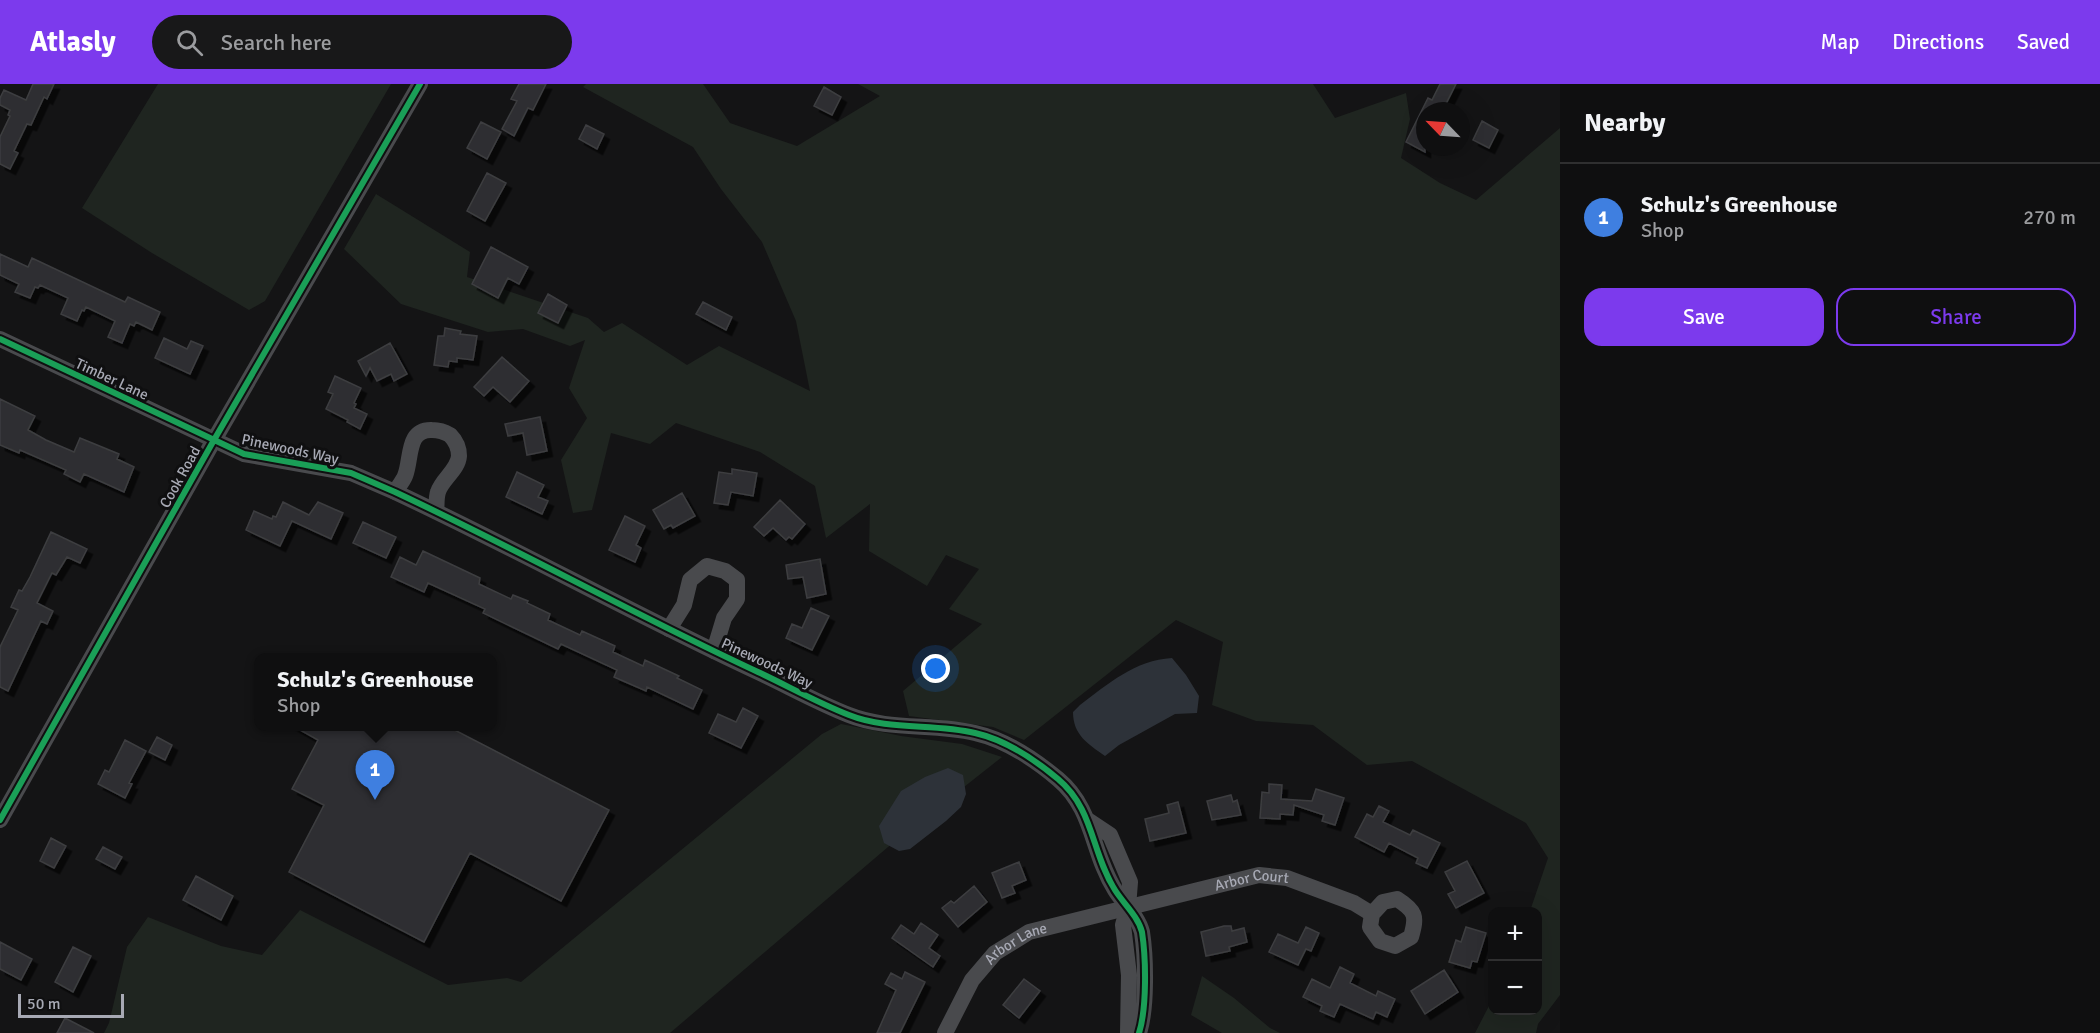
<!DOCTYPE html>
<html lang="en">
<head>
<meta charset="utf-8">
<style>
	:root { --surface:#0f0f10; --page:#181819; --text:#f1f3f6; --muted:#9b9c9f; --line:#2f2f30; --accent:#7c3aed }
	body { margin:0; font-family:Signika,sans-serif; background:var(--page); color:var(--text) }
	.controls { position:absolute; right:18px; bottom:18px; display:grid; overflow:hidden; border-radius:12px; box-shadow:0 6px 24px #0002 }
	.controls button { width:54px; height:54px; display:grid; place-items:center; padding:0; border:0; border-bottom:2px solid var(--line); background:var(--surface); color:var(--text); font:30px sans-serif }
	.compass { position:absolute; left:1416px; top:18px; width:54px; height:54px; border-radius:50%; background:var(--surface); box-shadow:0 6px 24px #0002; rotate:295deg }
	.scale { position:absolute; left:18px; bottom:15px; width:106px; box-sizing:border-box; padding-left:6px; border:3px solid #a7a9b4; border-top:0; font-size:16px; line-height:21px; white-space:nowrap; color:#a7a9b4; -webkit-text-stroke:4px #0f0f10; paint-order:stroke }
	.you { position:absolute; left:936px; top:585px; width:21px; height:21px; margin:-15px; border:4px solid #fff; border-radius:50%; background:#1a73e8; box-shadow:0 0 0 9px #1a73e833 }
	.badge { display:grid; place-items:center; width:39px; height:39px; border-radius:50%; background:var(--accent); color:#fff; font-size:20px; font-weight:700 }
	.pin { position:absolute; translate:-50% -50px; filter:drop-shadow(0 2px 3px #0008) }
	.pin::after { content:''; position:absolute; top:32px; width:21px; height:18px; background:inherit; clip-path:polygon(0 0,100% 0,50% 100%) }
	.popup { position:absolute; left:254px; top:569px; width:243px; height:78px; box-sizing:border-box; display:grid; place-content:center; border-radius:12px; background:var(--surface); filter:drop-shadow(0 2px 4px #0005); font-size:20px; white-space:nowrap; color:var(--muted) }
	.popup b { font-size:22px; color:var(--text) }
	.popup::after { content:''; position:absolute; left:50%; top:100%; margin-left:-12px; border:12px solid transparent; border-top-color:var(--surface) }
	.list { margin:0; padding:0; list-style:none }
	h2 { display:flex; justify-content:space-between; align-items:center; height:78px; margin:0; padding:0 24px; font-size:26px }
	h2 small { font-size:20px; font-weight:400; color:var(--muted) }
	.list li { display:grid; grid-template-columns:39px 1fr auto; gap:18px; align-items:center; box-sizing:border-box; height:108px; padding:0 24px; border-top:2px solid var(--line) }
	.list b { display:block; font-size:22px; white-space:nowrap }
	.list p { margin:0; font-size:20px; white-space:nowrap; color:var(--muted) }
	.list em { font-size:20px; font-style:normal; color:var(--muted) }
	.actions { display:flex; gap:12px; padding:18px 24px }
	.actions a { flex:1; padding:14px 0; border:2px solid var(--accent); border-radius:18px; text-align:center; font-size:21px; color:var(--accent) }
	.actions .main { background:var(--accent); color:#fff }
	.icon { flex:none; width:33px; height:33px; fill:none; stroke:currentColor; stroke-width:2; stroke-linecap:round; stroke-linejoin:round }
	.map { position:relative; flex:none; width:1560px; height:949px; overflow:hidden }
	header { display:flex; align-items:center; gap:36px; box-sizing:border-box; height:84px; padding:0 30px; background:var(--accent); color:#fff }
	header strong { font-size:28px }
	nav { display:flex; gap:33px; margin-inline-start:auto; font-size:21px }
	.search { width:420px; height:54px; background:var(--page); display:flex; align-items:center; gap:15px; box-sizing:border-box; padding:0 21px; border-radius:33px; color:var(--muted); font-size:22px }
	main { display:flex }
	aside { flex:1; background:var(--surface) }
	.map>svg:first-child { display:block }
	.green { fill:#1f2520 }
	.water { fill:#2d3239 }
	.building { fill:#2f2f30; stroke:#3d3e41; stroke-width:1.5; filter:url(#shadow) }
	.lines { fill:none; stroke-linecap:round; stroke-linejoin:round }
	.minor { stroke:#494a4d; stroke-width:16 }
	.cycleway-casing { stroke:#0f0f10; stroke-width:10 }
	.cycleway { stroke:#1a9f57; stroke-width:6 }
	.labels { text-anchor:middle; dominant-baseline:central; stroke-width:6; stroke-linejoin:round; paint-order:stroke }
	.street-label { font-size:15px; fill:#a7a9b4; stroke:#0f0f10 }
</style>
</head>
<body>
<header>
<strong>Atlasly</strong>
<div class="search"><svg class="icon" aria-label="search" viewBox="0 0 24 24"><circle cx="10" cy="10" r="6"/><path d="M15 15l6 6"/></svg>Search here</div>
<nav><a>Map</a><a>Directions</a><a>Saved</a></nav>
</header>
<main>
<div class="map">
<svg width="1560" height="949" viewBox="0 0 1560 949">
	<defs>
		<filter id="shadow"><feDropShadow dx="5.5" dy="5.5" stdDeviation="0" flood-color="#0009"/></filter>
	</defs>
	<rect width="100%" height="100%" fill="#141415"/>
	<path class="green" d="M158,0H391L265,217L249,226L152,169L82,124Z
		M586,0H703L730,39L797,62L880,12L858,0H1313L1335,34L1406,9L1410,35L1401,74L1440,99L1476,116L1560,44V911L1538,940L1536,949H1475L1492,916V926H1538V828L1530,827L1548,774L1526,739L1412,677L1367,681L1313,641L1256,637L1212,621L1223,558L1176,536L1024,656L993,643L909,632L903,607L982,540L949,525L979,485L946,471L927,502L869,467L870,420L826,454L815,402L760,368L676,339L650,360L611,349L592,426L573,429L561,376L587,334L569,304L585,256L570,262L523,245L488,248L401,220L344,165L376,110L470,168L467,193L588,234L604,248L622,239L687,281L719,262L810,307L796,237L762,158L721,105L693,63L583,3Z
		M841,640L901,652L962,660L1002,673L888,763L670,949H104L109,939L127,863L148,833L221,862L262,871L300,826L448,901L507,894L521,898L822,650Z
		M1202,892L1234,914L1270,944L1280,949H1222L1191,931Z"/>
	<path class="water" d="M1172,574L1186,591L1199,612L1197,629L1175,630L1119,661L1105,672C1088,660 1073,651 1073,628L1080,621C1108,600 1135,576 1172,574Z
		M948,684L963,691L966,710L961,723L946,737L910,765L899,767L884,759L879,742L901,707L925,693Z"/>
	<path class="building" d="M33,0H54L47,15L44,13L31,41L27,40L14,67L18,69L10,85L0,80V53L10,32L8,31L10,26L0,21V14L4,6L26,16Z
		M519,0H546L533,26L528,24L514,52L502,45L517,17L511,15Z
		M1440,0H1456L1445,22L1455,27H1425V68L1406,58L1428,14L1432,16Z
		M824,3L841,13L832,31L814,22Z
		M1482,37L1498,46L1489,64L1473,56Z
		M481,38L501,48L487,75L467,64Z
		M586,41L604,50L597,65L579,55Z
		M487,89L506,99L485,137L467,127Z
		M491,163L528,183L519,200L508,194L498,214L472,200Z
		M0,170L28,183L32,174L125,218L128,213L160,228L152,246L136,238L134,242L130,240L122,259L108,253L115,237L86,223L84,227L82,226L77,237L61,230L68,214L40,201L38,204L35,203L30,214L15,208L19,200L0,191Z
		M548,210L567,221L558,239L538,229Z
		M703,218L732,233L726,246L696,230Z
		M445,244L461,247L460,250L477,252L473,276L457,274V278L449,277L448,283L434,281L438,252H444Z
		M164,254L187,265L191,257L203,262L190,290L155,274Z
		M390,259L407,290L394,297L391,290L377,297L370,284L366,292L358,277Z
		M502,273L529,297L510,318L493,303L484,312L474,303Z
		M335,292L361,304L354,319L356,320L354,324L367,330L360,345L347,338L348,336L326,325L333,310L328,308Z
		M0,315L35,332L28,346L46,356L74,368L80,354L119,370L117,375L134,383L124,408L84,390L80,398L64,390L66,386L20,366L19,369L0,361Z
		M540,333L547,367L527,371L523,349L508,352L505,340Z
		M732,385L757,389L753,412L731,408L728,421L714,419L719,388L732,390Z
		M517,388L544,401L538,413L548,417L542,430L506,413Z
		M682,409L695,432L673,444L671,441L664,445L653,426Z
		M780,416L805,440L792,455L789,453L786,456L773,444L764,452L754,443Z
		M283,418L309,431L318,418L343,429L331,455L292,437L280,462L246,446L254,427L272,435L273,432L276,433Z
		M625,432L645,442L636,461L641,464L635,478L609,466Z
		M363,438L396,453L386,474L353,459Z
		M51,448L87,465L80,479L67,473L56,491L52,489L37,519L53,527L47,540L41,537L8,607L0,603V563L18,526L11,523L19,506L22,507L30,493Z
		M423,467L480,494L479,500L511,515L513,511L528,517L527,519L550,530L548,536L580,551L582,547L615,562L613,568L643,582L645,576L679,592L677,594L702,606L693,625L647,603L646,607L614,593L617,586L561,560L558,565L483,529L485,525L428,499L424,508L391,493L400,473L416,481Z
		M820,475L826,510L807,514L803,493L788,495L786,481Z
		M811,524L829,532L812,566L786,554L792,540L802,544Z
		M743,624L758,632L741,664L709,649L718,630L736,638Z
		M293,642H447L609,726L561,817L470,769L424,858L289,788L324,721L292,705L318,656Z
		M157,653L172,661L165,676L149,668Z
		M125,656L146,667L129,699L132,700L125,714L98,700L105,686L109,688Z
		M1269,700L1282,701L1281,715L1312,717L1316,705L1344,714L1335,741L1322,737L1324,731L1294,721L1293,731L1280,730V735L1260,734L1262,708L1269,709Z
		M1231,711L1233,718L1237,716L1241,731L1212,736L1207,717Z
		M1178,718L1186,749L1150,757L1145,735L1169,729L1167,721Z
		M1379,722L1389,727L1383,738L1410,751L1413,746L1440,759L1427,784L1416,779L1418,774L1389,759L1384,768L1355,753L1367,730L1373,733Z
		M51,754L66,762L54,784L40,777Z
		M103,763L122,773L115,785L96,775Z
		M1467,777L1484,809L1456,824L1448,810L1455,807L1445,788Z
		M1019,778L1026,796L1012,802L1015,809L1002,814L992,789Z
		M196,792L233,812L221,836L183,816Z
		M974,802L987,818L958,843L942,824L951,817L954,819Z
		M921,839L938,851L929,864L940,872L933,883L892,854L901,841L914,850Z
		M1224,842H1231L1232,847L1244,844L1247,858L1229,863L1230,867L1206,872L1201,848Z
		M1306,843L1319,849L1311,867L1306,865L1298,881L1269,868L1278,850L1298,859Z
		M1466,843L1486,849L1477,878L1472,877L1470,884L1449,878L1456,856L1461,858Z
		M0,858L32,875L21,896L0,885Z
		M73,863L91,872L73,908L55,898Z
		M1340,883L1354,890L1350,899L1376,912L1378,907L1395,915L1387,933L1376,928L1373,935L1340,920L1334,933L1320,927L1322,922L1303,913L1312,895L1330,904Z
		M1444,886L1458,908L1425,930L1411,907Z
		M905,888L925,898L900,949H877L896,906L885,900L891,889L902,895Z
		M1024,895L1040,907L1019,934L1003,921Z
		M65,934L94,949H57Z"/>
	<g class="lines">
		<g class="minor">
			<path d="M0,255L244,370L351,389L395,408C517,465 635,531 758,588C788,602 818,619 849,631C889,647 934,639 975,649C1006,656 1033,674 1058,695C1094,725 1091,768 1115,806C1123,819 1138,832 1142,848C1146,874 1147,924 1139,949"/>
			<path d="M395,408C398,403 403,397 405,392C412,375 406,345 432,346C438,346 445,348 450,351C455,356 459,364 459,372C458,386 442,395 438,408C436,414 437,421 436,427"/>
			<path d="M669,545L684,521L690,496L707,482L725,487L737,496V515L724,534L714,567"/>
			<path d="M0,736L214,356L420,0"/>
			<path d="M1089,737L1110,751L1130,798L1128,823L1123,841L1129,891L1128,949"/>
			<path id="s1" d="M945,949L972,896L995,869L1029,848L1259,791L1287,794L1354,819L1372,830L1370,843L1380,857L1395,862L1411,853C1417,832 1416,827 1397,815L1383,818L1372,830"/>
		</g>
		<defs>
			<path id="cycleway" d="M0,255L244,370L351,389L395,408C517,465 635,531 758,588C788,602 818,619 849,631C889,647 934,639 975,649C1006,656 1033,674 1058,695C1094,725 1091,768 1115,806C1123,819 1138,832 1142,848C1146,874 1147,924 1139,949
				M0,736L214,356L420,0"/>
		</defs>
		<use href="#cycleway" class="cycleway-casing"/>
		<use href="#cycleway" class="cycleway"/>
	</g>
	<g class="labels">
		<g class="street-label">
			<text transform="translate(112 295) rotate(25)">Timber Lane</text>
			<text transform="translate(290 365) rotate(12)">Pinewoods Way</text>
			<text transform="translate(180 393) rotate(-61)">Cook Road</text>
			<text transform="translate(767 579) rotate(25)">Pinewoods Way</text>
			<text stroke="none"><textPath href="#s1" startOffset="364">Arbor Court</textPath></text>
			<text stroke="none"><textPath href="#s1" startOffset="118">Arbor Lane</textPath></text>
		</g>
	</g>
</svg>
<div class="controls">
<button>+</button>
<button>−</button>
</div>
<svg class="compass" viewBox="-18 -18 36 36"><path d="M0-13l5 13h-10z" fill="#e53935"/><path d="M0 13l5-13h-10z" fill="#9b9c9f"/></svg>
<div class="scale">50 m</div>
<div class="you"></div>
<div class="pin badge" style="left:375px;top:716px;background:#3f7fe0">1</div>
<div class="popup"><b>Schulz's Greenhouse</b>Shop</div>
</div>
<aside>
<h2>Nearby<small></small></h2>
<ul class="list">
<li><span class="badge" style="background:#3f7fe0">1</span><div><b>Schulz's Greenhouse</b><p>Shop</p></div><em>270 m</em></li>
</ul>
<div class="actions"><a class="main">Save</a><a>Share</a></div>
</aside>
</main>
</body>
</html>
